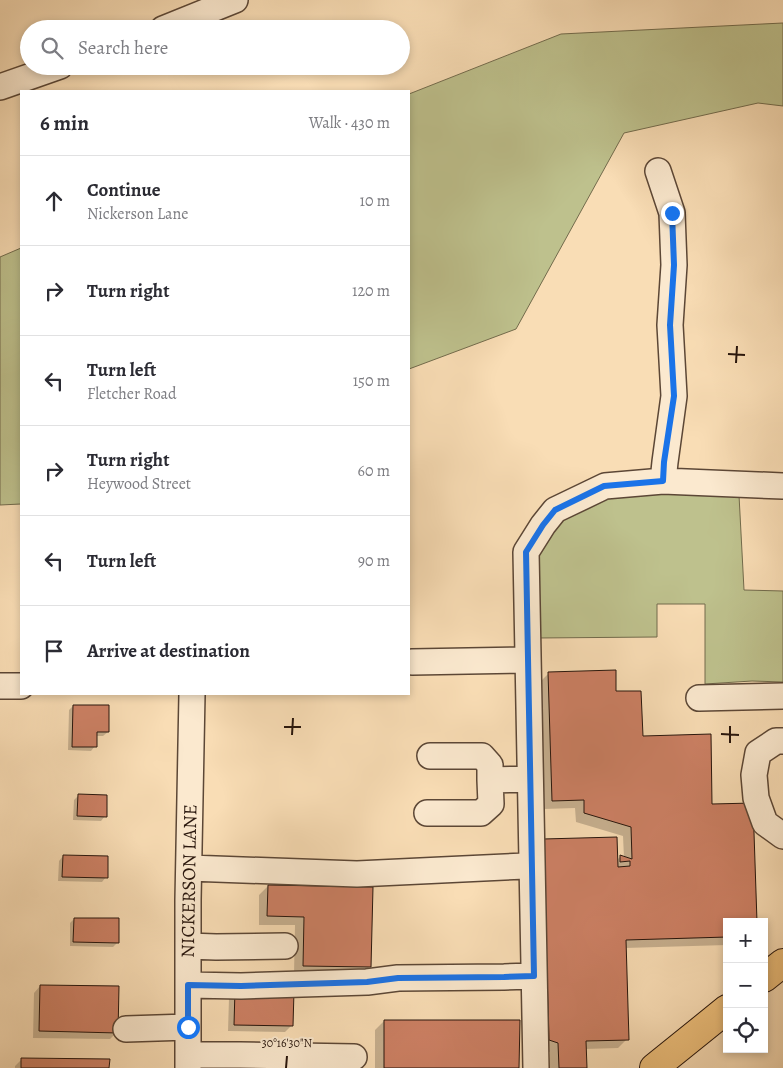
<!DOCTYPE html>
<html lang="en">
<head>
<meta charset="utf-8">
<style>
	:root { --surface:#fff; --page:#f7f7f7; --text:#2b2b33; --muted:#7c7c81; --line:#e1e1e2 }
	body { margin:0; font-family:Alegreya,serif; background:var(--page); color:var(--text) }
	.controls { position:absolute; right:15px; bottom:15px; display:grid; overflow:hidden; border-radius:0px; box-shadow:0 2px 8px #0003 }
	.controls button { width:45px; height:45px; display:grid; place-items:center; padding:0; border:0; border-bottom:1px solid var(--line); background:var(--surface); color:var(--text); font:25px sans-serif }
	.stop { position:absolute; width:15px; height:15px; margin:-11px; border:4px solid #1a73e8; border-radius:50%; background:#fff }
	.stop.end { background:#1a73e8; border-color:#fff; box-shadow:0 1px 5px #0008 }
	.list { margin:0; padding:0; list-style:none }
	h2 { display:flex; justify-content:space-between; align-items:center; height:65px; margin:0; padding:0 20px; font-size:21px }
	h2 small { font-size:16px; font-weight:400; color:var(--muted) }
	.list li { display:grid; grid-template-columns:32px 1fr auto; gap:15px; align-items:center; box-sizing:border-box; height:90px; padding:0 20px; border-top:1px solid var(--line) }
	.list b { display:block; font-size:19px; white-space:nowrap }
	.list p { margin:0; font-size:16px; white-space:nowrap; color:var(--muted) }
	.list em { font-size:16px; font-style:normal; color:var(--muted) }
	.icon { flex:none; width:28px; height:28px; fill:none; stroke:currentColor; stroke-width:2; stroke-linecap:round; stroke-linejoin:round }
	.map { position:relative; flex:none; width:783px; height:1068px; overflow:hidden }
	.search { position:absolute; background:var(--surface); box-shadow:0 2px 8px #0003; left:20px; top:20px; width:390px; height:55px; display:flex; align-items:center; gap:12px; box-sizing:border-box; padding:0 18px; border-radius:28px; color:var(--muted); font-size:19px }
	.panel { position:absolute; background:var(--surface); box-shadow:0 2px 8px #0003; left:20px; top:90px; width:390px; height:605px; border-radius:0px }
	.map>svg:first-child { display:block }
	.green { fill:#bec18d; stroke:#726b4c }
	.shadow { fill:#0003 }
	.building { fill:#cc8064; stroke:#27150c }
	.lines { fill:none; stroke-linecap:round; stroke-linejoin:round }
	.minor-casing { stroke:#5c4736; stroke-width:28 }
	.major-casing { stroke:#27150c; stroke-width:30 }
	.minor { stroke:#fbe9cf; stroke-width:25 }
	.major { stroke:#ecbe7a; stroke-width:28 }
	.route { stroke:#1a73e8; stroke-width:6 }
	.ticks { fill:none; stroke:#27150c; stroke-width:2 }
	.labels { text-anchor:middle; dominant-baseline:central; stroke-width:4; stroke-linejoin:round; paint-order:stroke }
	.street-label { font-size:19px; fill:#27150c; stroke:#fbe9cf }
	.ticks-label { font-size:12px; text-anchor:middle; fill:#27150c; stroke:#fbe9cf; stroke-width:4; stroke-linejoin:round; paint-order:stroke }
</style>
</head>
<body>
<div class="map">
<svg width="783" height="1068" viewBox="0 0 783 1068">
	<rect width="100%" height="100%" fill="#f9ddb5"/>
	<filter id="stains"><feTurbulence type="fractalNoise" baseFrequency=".004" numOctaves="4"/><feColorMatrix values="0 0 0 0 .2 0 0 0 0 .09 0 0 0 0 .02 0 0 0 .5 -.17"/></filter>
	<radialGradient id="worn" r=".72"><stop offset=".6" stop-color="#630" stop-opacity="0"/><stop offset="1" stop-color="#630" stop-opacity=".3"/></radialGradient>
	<path class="green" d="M783,23V106L758,103L624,133L516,329L409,369V94L561,34Z
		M21,248V504L0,505V257Z
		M671,490L739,495L744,590L783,591V682L752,681L705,684V604H657V637L537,638L538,552L556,524L607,497Z"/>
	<path class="shadow" d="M549,673L615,693L642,737L711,805L727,922V945L625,948L627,1039L618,1048L585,1049L586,1068H550V1052L540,1049L534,850L617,860L620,857L624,858L623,836L576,822L575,808L544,809L540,682Z
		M73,706L108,732L103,736H96L95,746L91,751L68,750L69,710Z
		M78,796L105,816L101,821L73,820L74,800Z
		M63,856L106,877L102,882L58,881L59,861Z
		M268,886L370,966L361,975L294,974L295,925H259V895Z
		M74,919L118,942L113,947L70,946V923Z
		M40,986L117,1032L110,1039L33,1038L34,993Z
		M235,991L292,1025L285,1032L228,1031L229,998Z
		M384,1021L518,1068H375V1030Z
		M22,1059L108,1068H15V1066Z"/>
	<path class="building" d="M616,670V691H641L643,736L711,734L712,804L753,803L757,922H727V937L626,940L629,1040L586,1041L587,1068H559L558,1043L549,1040L543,839L617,837L618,867L630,866V861L620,862V855L632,859L631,827L584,813V800L552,801L548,672Z
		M73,705H109V732H97V747H72Z
		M78,794L107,795V817L77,816Z
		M63,855L108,856V878L62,877Z
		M268,885L373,887L371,967L303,966L304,917L267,916Z
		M74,918H119V943L73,942Z
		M40,985L119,986L118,1033L39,1031Z
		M235,990L294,991L293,1026L234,1025Z
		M384,1020H520L519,1068H384Z
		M21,1058L110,1059L109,1068H21Z"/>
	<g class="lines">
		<defs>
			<path id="minor" d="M163,29L235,0
				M0,87L60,66
				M658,171L672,213L674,265L670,325L674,396L665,462L663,481
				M412,662L528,660
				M0,686H21
				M699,698L783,696
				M783,741H776L758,753L754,775L756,798L765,823L783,836
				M430,756H482L490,765V780
				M427,813H481L491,804L490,780L530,779
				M189,868L357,874L525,866H532
				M188,946L216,947L285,946
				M188,985L241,986L367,982L398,978L504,977L534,976
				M126,1029L188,1027
				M188,1055H240L354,1057
				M188,1068V900L192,694
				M536,1068L526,552L543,525L555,510L605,486L663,481L783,486"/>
			<path id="major" d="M764,978L783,963
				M654,1068L727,1009"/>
		</defs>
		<use href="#minor" class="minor-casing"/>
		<use href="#major" class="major-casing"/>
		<use href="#minor" class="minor"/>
		<use href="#major" class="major"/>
	</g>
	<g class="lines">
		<path class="route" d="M188,1027V985L241,986L367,982L398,978L504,977L534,976L526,552L543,525L555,510L604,486L663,481L664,462L674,396L670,325L674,265L672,213"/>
	</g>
	<path class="ticks" d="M728,354L745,355M736,363L737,346M284,727H301M721,734L739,735M292,735L293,718M730,743V726M286,1068L287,1056"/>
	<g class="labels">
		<g class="street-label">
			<text transform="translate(189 881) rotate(-89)">NICKERSON LANE</text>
		</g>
	</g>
	<g class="ticks-label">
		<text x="287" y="1047">30°16'30"N</text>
	</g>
	<rect width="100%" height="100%" filter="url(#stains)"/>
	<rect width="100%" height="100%" fill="url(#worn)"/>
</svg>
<div class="controls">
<button>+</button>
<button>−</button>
<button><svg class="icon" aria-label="locate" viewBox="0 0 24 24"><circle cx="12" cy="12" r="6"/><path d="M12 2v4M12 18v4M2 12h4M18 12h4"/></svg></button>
</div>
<div class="stop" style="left:188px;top:1027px"></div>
<div class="stop end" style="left:672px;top:213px"></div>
<div class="search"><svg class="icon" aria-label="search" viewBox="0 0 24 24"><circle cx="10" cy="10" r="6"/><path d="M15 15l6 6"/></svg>Search here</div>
<section class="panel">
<h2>6 min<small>Walk · 430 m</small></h2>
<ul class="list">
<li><svg class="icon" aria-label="ahead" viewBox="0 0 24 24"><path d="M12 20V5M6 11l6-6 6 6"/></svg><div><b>Continue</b><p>Nickerson Lane</p></div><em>10 m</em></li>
<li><svg class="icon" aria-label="right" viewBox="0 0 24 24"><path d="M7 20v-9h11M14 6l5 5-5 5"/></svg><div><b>Turn right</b></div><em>120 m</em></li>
<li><svg class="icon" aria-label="left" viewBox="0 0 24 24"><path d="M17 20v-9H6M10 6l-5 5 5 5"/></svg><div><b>Turn left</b><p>Fletcher Road</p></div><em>150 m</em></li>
<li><svg class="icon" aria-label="right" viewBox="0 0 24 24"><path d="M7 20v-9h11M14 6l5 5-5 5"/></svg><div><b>Turn right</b><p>Heywood Street</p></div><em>60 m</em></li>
<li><svg class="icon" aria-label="left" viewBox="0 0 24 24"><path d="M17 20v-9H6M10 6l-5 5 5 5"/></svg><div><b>Turn left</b></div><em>90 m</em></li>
<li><svg class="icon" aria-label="arrive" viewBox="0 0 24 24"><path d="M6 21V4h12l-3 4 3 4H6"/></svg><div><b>Arrive at destination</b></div></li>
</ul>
</section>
</div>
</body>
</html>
